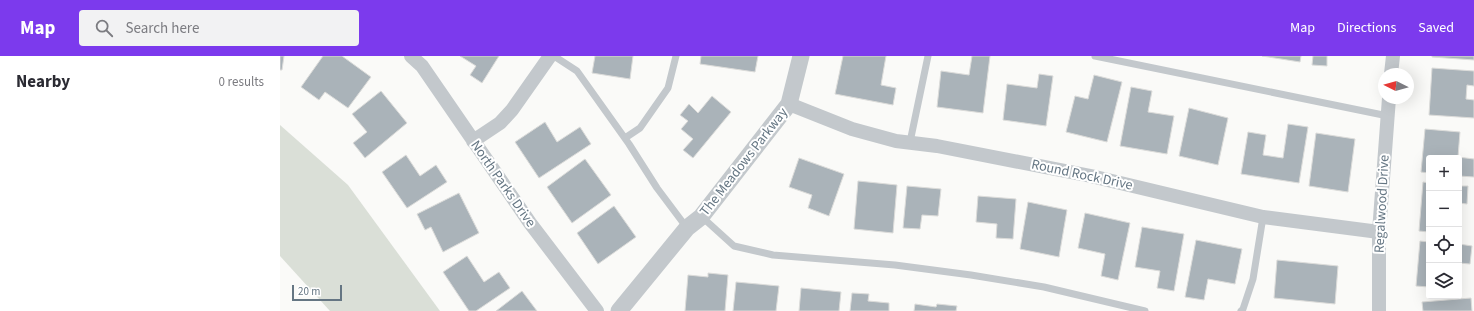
<!DOCTYPE html>
<html lang="en">
<head>
<meta charset="utf-8">
<style>
	:root { --surface:#fff; --page:#f2f2f3; --text:#2b2b33; --muted:#7c7c81; --line:#e1e1e2; --accent:#7c3aed }
	body { margin:0; font-family:"Source Sans 3",sans-serif; background:var(--page); color:var(--text) }
	.controls { position:absolute; right:12px; bottom:12px; display:grid; overflow:hidden; border-radius:4px; box-shadow:0 4px 16px #0002 }
	.controls button { width:36px; height:36px; display:grid; place-items:center; padding:0; border:0; border-bottom:1px solid var(--line); background:var(--surface); color:var(--text); font:20px sans-serif }
	.compass { position:absolute; left:1098px; top:12px; width:36px; height:36px; border-radius:50%; background:var(--surface); box-shadow:0 4px 16px #0002; rotate:275deg }
	.scale { position:absolute; left:12px; bottom:10px; width:50px; box-sizing:border-box; padding-left:4px; border:2px solid #657683; border-top:0; font-size:11px; line-height:14px; white-space:nowrap; color:#657683; -webkit-text-stroke:3px #fff; paint-order:stroke }
	.list { margin:0; padding:0; list-style:none }
	h2 { display:flex; justify-content:space-between; align-items:center; height:52px; margin:0; padding:0 16px; font-size:17px }
	h2 small { font-size:13px; font-weight:400; color:var(--muted) }
	.icon { flex:none; width:22px; height:22px; fill:none; stroke:currentColor; stroke-width:2; stroke-linecap:round; stroke-linejoin:round }
	.map { position:relative; flex:none; width:1194px; height:255px; overflow:hidden }
	header { display:flex; align-items:center; gap:24px; box-sizing:border-box; height:56px; padding:0 20px; background:var(--accent); color:#fff }
	header strong { font-size:19px }
	nav { display:flex; gap:22px; margin-inline-start:auto; font-size:14px }
	.search { width:280px; height:36px; background:var(--page); display:flex; align-items:center; gap:10px; box-sizing:border-box; padding:0 14px; border-radius:4px; color:var(--muted); font-size:15px }
	main { display:flex }
	aside { flex:1; background:var(--surface) }
	.map>svg:first-child { display:block }
	.green { fill:#dadfd7 }
	.building { fill:#aab3b9; stroke:#dcdcda }
	.lines { fill:none; stroke-linecap:round; stroke-linejoin:round }
	.service { stroke:#c3c8cc; stroke-width:7 }
	.minor { stroke:#c3c8cc; stroke-width:14 }
	.tertiary { stroke:#c3c8cc; stroke-width:17 }
	.labels { text-anchor:middle; dominant-baseline:central; stroke-width:4; stroke-linejoin:round; paint-order:stroke }
	.street-label { font-size:14px; fill:#657683; stroke:#fff }
</style>
</head>
<body>
<header>
<strong>Map</strong>
<div class="search"><svg class="icon" aria-label="search" viewBox="0 0 24 24"><circle cx="10" cy="10" r="6"/><path d="M15 15l6 6"/></svg>Search here</div>
<nav><a>Map</a><a>Directions</a><a>Saved</a></nav>
</header>
<main>
<aside>
<h2>Nearby<small>0 results</small></h2>
<ul class="list">
</ul>
</aside>
<div class="map">
<svg width="1194" height="255" viewBox="0 0 1194 255">
	<rect width="100%" height="100%" fill="#fafaf8"/>
	<path class="green" d="M0,69L68,129L160,255H50L0,200Z"/>
	<path class="building" d="M0,0H4L2,14H0Z
		M43,0H62L91,21L68,52L45,36L39,44L21,31Z
		M180,0H219L202,27L190,19L196,10Z
		M315,0H353L350,23L312,17Z
		M421,0H478L475,16L420,8Z
		M563,0H606L601,29L616,32L613,49L555,38Z
		M692,0H710L703,57L657,51L661,15L689,19Z
		M982,0H1021L1020,6Z
		M1033,0H1047V10L1032,9Z
		M1194,0V4L1152,1V0Z
		M1152,12L1194,15V30L1187,29L1186,43L1194,44V62L1149,59Z
		M759,18L773,20L766,70L723,64L727,28L757,32Z
		M814,19L842,26L827,86L786,76L795,40L808,43Z
		M851,31L872,35L868,56L894,60L887,98L840,90Z
		M101,35L127,67L85,102L73,87L87,76L72,58Z
		M432,40L451,56L413,102L403,94L413,83L401,73L408,65L400,59L409,48L418,57Z
		M909,52L948,62L938,109L899,100Z
		M265,66L277,86L300,71L311,88L259,122L235,86Z
		M1008,68L1028,71L1019,127L961,118L968,76L986,79L983,99L1003,102Z
		M1145,73L1180,76L1178,101L1194,103V121L1179,120V102H1149V117L1141,116Z
		M1036,77L1075,83L1068,136L1029,130Z
		M126,99L140,120L156,109L167,126L127,152L102,116Z
		M519,102L564,118L549,160L528,152L532,139L509,131Z
		M305,103L331,139L292,167L267,131Z
		M578,125L617,129L613,177L574,173Z
		M1143,126L1149,127V176L1139,175Z
		M627,130L661,133L658,160L642,159L640,173L623,172Z
		M1179,130H1188L1187,148L1179,147Z
		M179,137L199,177L163,196L151,171L145,174L137,158Z
		M698,140L736,143L733,183L716,182L717,168L696,166Z
		M748,146L787,154L779,201L740,193Z
		M334,150L356,181L318,208L297,177Z
		M805,157L850,167L838,224L821,220L825,198L798,192Z
		M862,171L904,178L894,235L877,232L880,215L855,211Z
		M916,184L962,193L955,228L928,223L924,244L905,241Z
		M1140,185L1149,186V231L1136,230Z
		M1179,188L1192,190L1190,208L1179,207Z
		M187,200L204,226L219,216L230,232L196,255H189L163,216Z
		M997,204L1058,210L1055,248L994,242Z
		M428,217L448,219L445,255H405L408,219L428,221Z
		M456,226L499,230L496,255H453Z
		M521,232L561,236L559,255H519Z
		M242,235L257,255H216Z
		M572,237L589,238L588,245L609,247V255H570Z
		M1191,242L1192,255H1143L1142,246Z
		M635,248L656,251L657,248L677,250L676,255H634Z"/>
	<g class="lines">
		<path class="service" d="M274,0L297,15L349,88L377,132L407,172
			M815,0L1108,60
			M345,82L360,72L388,32L396,0
			M630,86L648,0
			M422,161L454,190L493,199L615,209L691,219L764,231L865,255
			M961,255L963,253L973,223L983,161"/>
		<path class="minor" d="M131,0L142,10L250,167L317,255
			M1111,18L1113,0
			M509,48L572,73L616,85L657,90L811,120L983,161L1099,176
			M193,85L220,67L232,54L270,0
			M1099,255V176L1109,42"/>
		<path class="tertiary" d="M339,255L407,172L421,161L509,48L521,0"/>
	</g>
	<g class="labels">
		<g class="street-label">
			<text transform="translate(464 106) rotate(-52)">The Meadows Parkway</text>
			<text transform="translate(802 119) rotate(12)">Round Rock Drive</text>
			<text transform="translate(223 128) rotate(55)">North Parks Drive</text>
			<text transform="translate(1102 148) rotate(-87)">Regalwood Drive</text>
		</g>
	</g>
</svg>
<div class="controls">
<button>+</button>
<button>−</button>
<button><svg class="icon" aria-label="locate" viewBox="0 0 24 24"><circle cx="12" cy="12" r="6"/><path d="M12 2v4M12 18v4M2 12h4M18 12h4"/></svg></button>
<button><svg class="icon" aria-label="layers" viewBox="0 0 24 24"><path d="M12 4l9 5-9 5-9-5zM3 14l9 5 9-5"/></svg></button>
</div>
<svg class="compass" viewBox="-18 -18 36 36"><path d="M0-13l5 13h-10z" fill="#e53935"/><path d="M0 13l5-13h-10z" fill="#7c7c81"/></svg>
<div class="scale">20 m</div>
</div>
</main>
</body>
</html>
